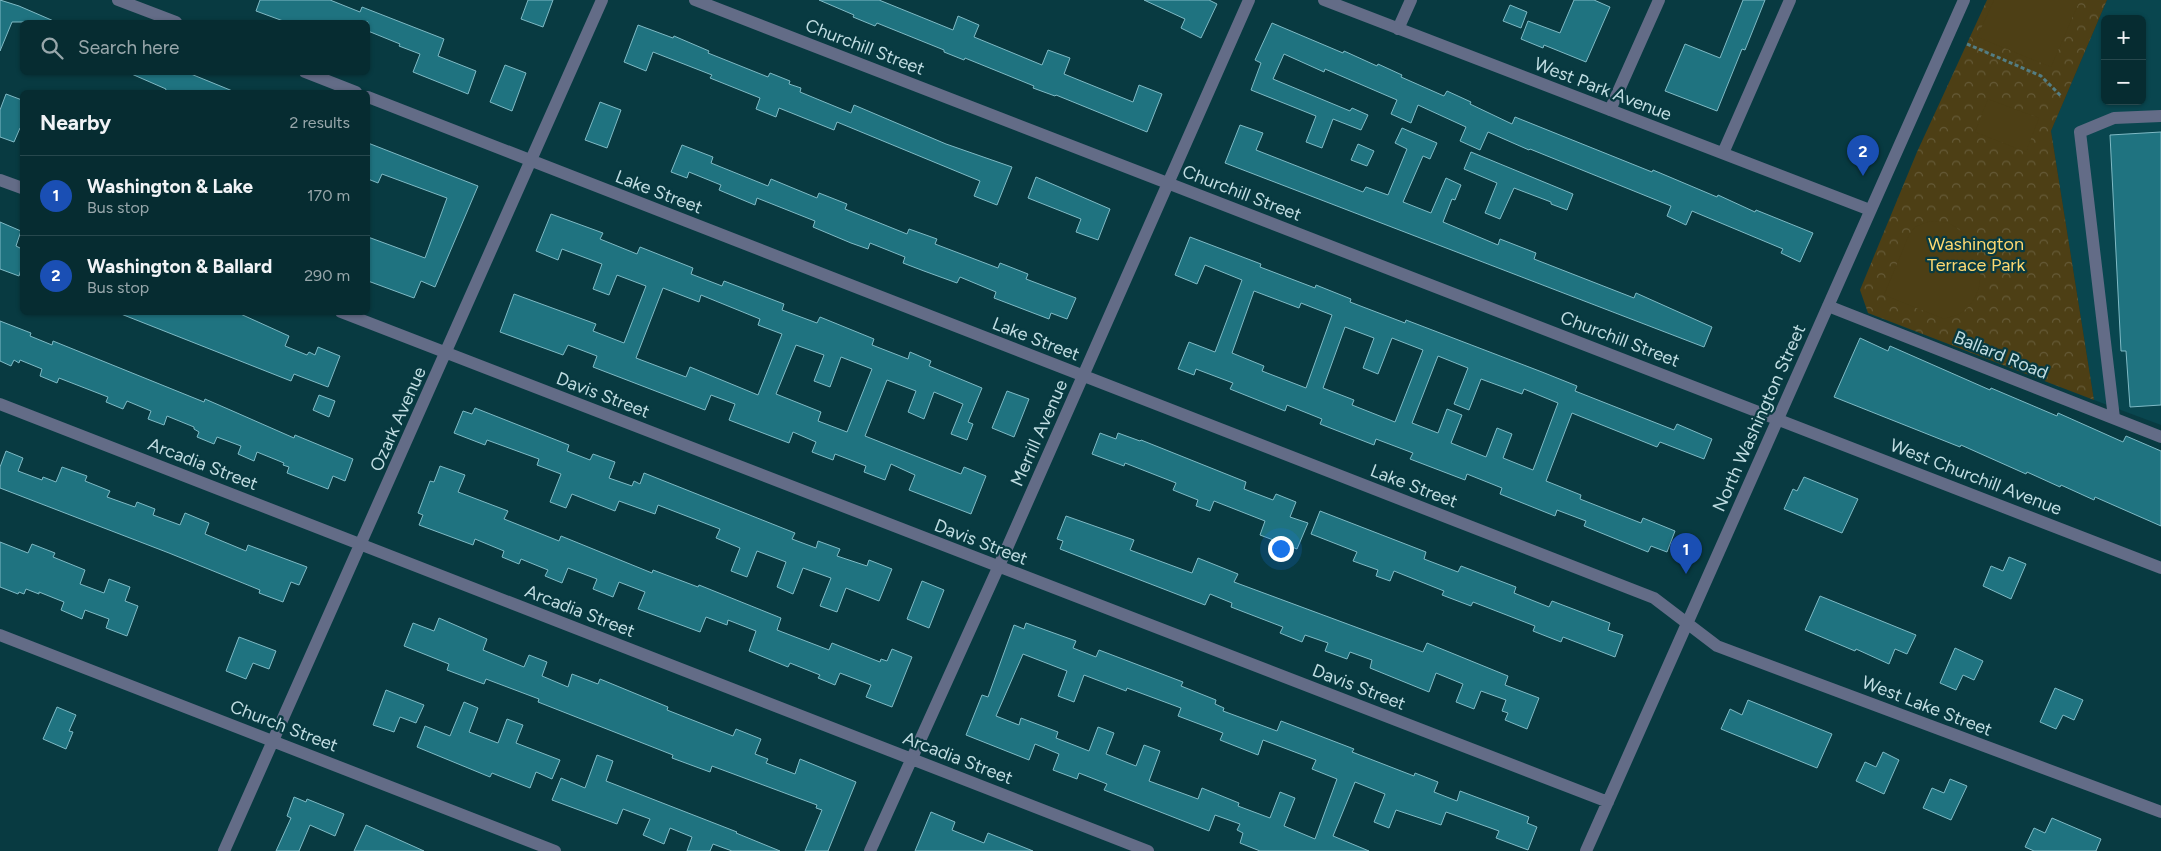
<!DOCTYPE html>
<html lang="en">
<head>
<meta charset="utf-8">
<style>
	:root { --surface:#062c31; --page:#14383d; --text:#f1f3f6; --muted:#98a7ab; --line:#27484d; --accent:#f59d8e }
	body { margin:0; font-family:Figtree,sans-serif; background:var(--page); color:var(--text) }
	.controls { position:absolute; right:15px; top:15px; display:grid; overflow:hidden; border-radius:8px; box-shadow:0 1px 4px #0004 }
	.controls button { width:45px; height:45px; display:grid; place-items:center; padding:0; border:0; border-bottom:1px solid var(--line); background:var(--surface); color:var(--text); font:25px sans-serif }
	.you { position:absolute; left:1280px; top:548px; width:18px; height:18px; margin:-12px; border:4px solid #fff; border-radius:50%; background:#1a73e8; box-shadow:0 0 0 8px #1a73e833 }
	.badge { display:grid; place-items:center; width:32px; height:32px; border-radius:50%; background:var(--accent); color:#fff; font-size:16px; font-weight:700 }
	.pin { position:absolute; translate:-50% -41px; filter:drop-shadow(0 1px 2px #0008) }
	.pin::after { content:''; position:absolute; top:26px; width:18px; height:15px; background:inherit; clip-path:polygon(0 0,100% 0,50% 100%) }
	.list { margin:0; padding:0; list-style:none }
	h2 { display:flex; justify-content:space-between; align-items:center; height:65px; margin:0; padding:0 20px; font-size:21px }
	h2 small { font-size:16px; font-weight:400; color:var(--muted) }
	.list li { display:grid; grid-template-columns:32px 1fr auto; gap:15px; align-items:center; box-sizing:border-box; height:80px; padding:0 20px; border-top:1px solid var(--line) }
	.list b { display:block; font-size:19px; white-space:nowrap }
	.list p { margin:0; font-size:16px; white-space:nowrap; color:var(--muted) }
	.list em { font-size:16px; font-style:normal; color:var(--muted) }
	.icon { flex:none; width:28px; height:28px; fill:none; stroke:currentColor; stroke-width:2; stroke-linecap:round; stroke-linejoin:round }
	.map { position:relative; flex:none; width:2161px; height:851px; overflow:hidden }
	.search { position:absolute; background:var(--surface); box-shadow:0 1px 4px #0004; left:20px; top:20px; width:350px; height:55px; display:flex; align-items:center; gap:12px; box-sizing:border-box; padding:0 18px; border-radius:8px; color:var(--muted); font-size:19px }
	.panel { position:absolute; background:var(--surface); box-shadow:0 1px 4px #0004; left:20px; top:90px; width:350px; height:225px; border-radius:8px }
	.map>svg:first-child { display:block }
	.built { fill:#09464f; fill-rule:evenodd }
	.park { fill:url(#park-crowns) }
	.garden { fill:#4d3f15 }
	.building { fill:#1f7380; stroke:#7fbac5; fill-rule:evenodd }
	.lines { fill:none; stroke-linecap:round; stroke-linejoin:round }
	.path { stroke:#537d83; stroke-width:3; stroke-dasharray:4 2.5; stroke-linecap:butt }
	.minor { stroke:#636c87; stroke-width:12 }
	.labels { text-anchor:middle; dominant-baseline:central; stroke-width:4.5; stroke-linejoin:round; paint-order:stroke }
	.street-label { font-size:18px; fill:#c0dde2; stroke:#083a41 }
	.park-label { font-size:18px; fill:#fdd871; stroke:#083a41 }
</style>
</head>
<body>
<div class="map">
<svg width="2161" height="851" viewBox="0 0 2161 851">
	<defs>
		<pattern id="park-crowns" width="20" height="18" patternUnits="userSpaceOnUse" patternTransform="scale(1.25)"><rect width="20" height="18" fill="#4d3f15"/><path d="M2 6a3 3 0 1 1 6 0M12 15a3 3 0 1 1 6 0" fill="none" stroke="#655a37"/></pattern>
	</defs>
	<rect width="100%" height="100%" fill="#083a41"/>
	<path class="built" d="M2107,0H2161V425L2094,400L2051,131ZM2105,19H2142V101H2105Z"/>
	<path class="park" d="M1987,0H2107L2051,131L2094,400L1868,313L1860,290L1917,152Z"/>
	<path class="garden" d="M1994,0H2080L2051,67L1977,37Z
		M1988,99L2039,118L2026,152L1975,132Z
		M1930,221C1936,222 1947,221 1952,225C1982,241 1991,288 1965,310C1960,315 1950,317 1944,319L1884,295L1909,235L1915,227Z"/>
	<path class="building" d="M0,0L19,6L56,22H12L0,51Z
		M260,0H330L360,12L362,7L444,39L438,56L476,71L468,94L413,72L420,54L399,46L400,44L368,31V22H286L256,11Z
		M528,0H553L543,27L521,19Z
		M819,0H879L953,30L958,16L979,25L974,37L1042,65L1048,50L1070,58L1064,74L1133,102L1139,85L1162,94L1147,132L1056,95L1055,96L1033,88L1034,86L965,58L964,60L944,52V50L877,23L875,26L853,17L854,15Z
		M1144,0H1209L1217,4L1201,38L1181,28L1185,19Z
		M1574,0H1594L1610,7L1586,62L1544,45L1543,48L1521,39L1528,21L1560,33Z
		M1743,0H1765L1745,50L1742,49L1717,111L1665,91L1685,44L1720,58Z
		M1510,5L1527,12L1521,28L1503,21Z
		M1272,23L1343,53L1344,51L1377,66L1378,64L1402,75L1401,77L1444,96L1447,91L1471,102L1470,104L1512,124L1515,117L1652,172L1653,170L1717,197L1718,195L1755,212L1756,210L1813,233L1800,262L1781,253L1783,249L1692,211L1686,225L1667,216L1671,206L1530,149L1529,150L1488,132L1480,150L1460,141L1466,127L1418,105L1411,123L1391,114L1397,100L1325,69L1324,72L1284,54L1273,79L1350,111L1352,108L1368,115L1361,130L1333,119L1322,148L1306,142L1316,116L1251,90L1261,63L1255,60Z
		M638,25L673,38L674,36L709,51L708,53L768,77L770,73L790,81L789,84L801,88L800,92L851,113L854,105L946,144L1012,167L997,205L974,196L980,181L837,122L834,130L779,108L776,117L756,109L760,98L710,78L712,75L653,52L646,71L624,62Z
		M505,65L526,73L512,111L490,102Z
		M127,72H186L235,92H165L166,89Z
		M6,94L22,100V129L20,128L14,142L0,137V110Z
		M600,102L621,110L607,148L585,140Z
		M1240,125L1263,133L1256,150L1363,192L1366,187L1388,195L1407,149L1395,143L1402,128L1437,143L1430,159L1423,156L1403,202L1431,213L1446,178L1461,185L1455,200L1452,199L1443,222L1498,245L1500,239L1536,253L1534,259L1634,298L1636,293L1712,327L1704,347L1225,163Z
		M2161,132V405L2130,407L2126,351H2121L2110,135Z
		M368,143L478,186L435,287L421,281L414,298L368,281V237L425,258L447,198L382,174L378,183L368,179Z
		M1358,144L1374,151L1367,166L1351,160Z
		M682,145L713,157L711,163L768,186L771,179L817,198L819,193L847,204L845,209L907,234L909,229L937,239L935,244L998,268L1000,263L1028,274L1026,279L1076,298L1067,319L1051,313L1049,319L994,298L996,292L960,277L957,283L924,271L903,263L905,257L870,243L868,249L851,243L813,227L815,221L757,198L755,205L719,190L721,185L689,172L687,178L671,172Z
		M1471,152L1573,194L1567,210L1551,204V202L1514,188L1500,219L1485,213L1497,183L1464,169Z
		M1036,177L1110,209L1098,240L1076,232L1081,219L1028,198Z
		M551,214L603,233L600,239L637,254L640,247L693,268L691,274L722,286L724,281L784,304L782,310L817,323L820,317L874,339L872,345L908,359L910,352L931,361L929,366L982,388L968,422L973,424L967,440L951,434L963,404L934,392L924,419L908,412L916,391L887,380L865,436L961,474L964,467L986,476L971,514L909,490L915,475L891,464L885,480L864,472L866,466L835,454L833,460L812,452L816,442L793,432L789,443L729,420L735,404L711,395L705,410L593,367L597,356L568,345L563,355L500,332L514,294L596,324L593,331L624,343L646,286L617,275L609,295L593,289L602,264L562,249L558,260L536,251ZM663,288L699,302L701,295L760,319L758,325L782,334L758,395L690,367L686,377L636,358ZM796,345L824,355L814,381L830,387L841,357L872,369L847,432L818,421L821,412L776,394Z
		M0,222L21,231L16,246L22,249V266L19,276L0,269Z
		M1190,237L1261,264L1260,267L1315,288L1316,285L1351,299L1350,302L1405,323L1406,320L1542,372L1577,386L1575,391L1674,430L1677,424L1712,439L1704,459L1660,442L1657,447L1572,413L1546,481L1581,495L1580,499L1641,523L1643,518L1675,531L1667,552L1651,546L1648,552L1584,526L1586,521L1557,510L1555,516L1500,494L1502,488L1467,474L1465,480L1410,459L1413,453L1376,439L1374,445L1320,424L1322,419L1287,405L1285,411L1230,389L1233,383L1196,369L1194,375L1178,369L1189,342L1215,352L1242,280L1205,265L1197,284L1175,275ZM1254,291L1299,308L1301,303L1332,315L1306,388L1262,371L1264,366L1232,353ZM1345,327L1374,338L1363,368L1378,374L1392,338L1423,350L1395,422L1352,405L1354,400L1323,388ZM1438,356L1468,368L1454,404L1469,410L1481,379L1522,394L1524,389L1558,403L1533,470L1503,458L1512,434L1497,428L1486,457L1451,443L1462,415L1447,409L1438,433L1412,423Z
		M116,312H236L289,336L285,346L307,355L309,352L315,355L318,347L340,356L328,387L294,374L291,381Z
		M0,321L31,333L30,336L52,345L53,341L204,402L205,399L228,409L294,438L295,435L353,459L345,481L333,476L328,489L287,473L289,467L283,465L284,463L257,452L254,461L238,454L241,446L217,437L214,444L197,437L199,432L194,429V427L167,416L164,425L148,419L151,411L127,401L123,409L106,402L108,397L59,378L57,383L40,376L42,369L20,360L19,363L14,360L11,366L0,361Z
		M1860,338L1888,351L1890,346L1990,390L1991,388L2057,416L2058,413L2123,442L2126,436L2161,451V526L2095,497L2094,500L2061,485L2060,487L2027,472L2026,474L1961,445L1960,447L1834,397Z
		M1007,391L1029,399L1014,437L992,428Z
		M319,395L335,401L329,417L313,410Z
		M475,408L569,445L567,451L590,460L593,454L615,462L609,478L632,486L634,481L640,484L644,473L795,533L792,539L816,548L818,541L840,549L837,556L867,566L869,560L892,569L879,601L846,588L837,612L820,606L831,578L803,568L793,594L777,587L786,562L757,551L747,577L731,571L740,548L716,538L720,529L658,505L655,514L619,501L615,511L572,494L566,508L550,502L561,474L537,465L539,459L487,440L485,445L454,433L463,411L472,414Z
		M1100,433L1116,439L1118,433L1140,441L1141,440L1246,482L1244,489L1273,500L1276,494L1296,502L1290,517L1308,523L1297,549L1260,535L1265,521L1214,501L1210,511L1196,506L1198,500L1173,490L1176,483L1125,463L1124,466L1092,454Z
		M6,451L23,458L18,471L42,480L43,477L56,482L62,467L87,476L85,481L110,491L107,497L135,507L137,502L155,509L153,515L180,525L185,513L209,523L205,534L246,551L248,545L307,567L299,585L291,582L283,602L259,593L260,590L169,553L0,488V467Z
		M440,466L465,475L458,492L508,511L504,519L559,541L561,536L652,573L653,570L698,587L699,585L781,618L777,630L829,650L832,643L880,662L881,659L887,661L892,649L912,657L892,707L866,697L871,685L840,673L835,685L818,678L820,675L790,663L788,667L749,651L756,631L728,620L727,625L706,617L700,632L638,609L645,592L619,582L613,597L593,589L597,579L568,568L562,583L545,576L548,570L521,559L519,564L502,557L504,551L475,539L473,545L419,525L423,515L418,513L430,481L434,482Z
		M1804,477L1858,499L1842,533L1784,509L1793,489L1797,491Z
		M1320,511L1426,552L1424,559L1458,572L1461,566L1516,587L1514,593L1549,607L1552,601L1610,623L1608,630L1623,635L1615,657L1563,637L1561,642L1533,631L1535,626L1473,602L1471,606L1442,595L1444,591L1394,571L1390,581L1376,576L1378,570L1353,561L1357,552L1311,534Z
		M1066,516L1134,540L1130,550L1192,573L1198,558L1238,574L1234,582L1423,652L1427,643L1508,676L1505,685L1539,698L1527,729L1505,720L1508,713L1502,711L1506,700L1481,691L1474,709L1456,702L1463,684L1436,673L1429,692L1370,668L1372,660L1350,652L1347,659L1325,651L1328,643L1305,635L1302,642L1280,633L1283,627L1231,607L1232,603L1210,594L1205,605L1060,549L1063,541L1057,539Z
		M0,542L28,553L32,544L55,553L53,557L85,570L80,584L104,593L109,579L130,587L125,601L138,606L127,636L106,628L109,619L85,610L82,619L61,610L64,602L39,592V594L26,589L24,594L19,592L18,594L0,587Z
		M2009,557L2026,564L2011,599L1983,586L1991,566L2003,571Z
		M922,581L944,590L929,628L907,619Z
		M1820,596L1916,635L1907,654L1895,649L1889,664L1856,649L1855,651L1805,630Z
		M439,618L487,639L483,650L524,667L529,655L547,662L542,676L568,687L572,674L598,684L600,679L668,707L667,710L733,736L736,729L761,739L755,754L768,759L766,763L795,774L800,759L856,782L828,851H805L822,810L816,808L817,805L712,766L710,772L672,758L673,755L538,702L539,699L486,679L484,684L447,670L449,664L404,646L413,623L434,631Z
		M1026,623L1076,641L1073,648L1096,657L1099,650L1183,682L1181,686L1216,700L1215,704L1224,708L1223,711L1277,731L1281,721L1354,749L1352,752L1414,776L1415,773L1438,782L1434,792L1457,801L1460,791L1529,817L1527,823L1537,827L1528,850L1496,838L1499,831L1446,812L1441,825L1396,810L1389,828L1374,822L1385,794L1355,782L1333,836L1369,851H1260L1240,843L1243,833L1237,830L1240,824L1215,815L1209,831L1104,790L1107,784L1079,773L1077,779L1053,770L1059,754L1035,744L1029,760L966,735L982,695L988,697L1014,625L1024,629ZM1023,654L1067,671L1058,696L1074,702L1084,675L1126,691L1127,688L1181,708L1178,716L1223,733L1220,740L1258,755L1263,740L1316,760L1312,769L1337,779L1315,839L1284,826L1295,798L1280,792L1270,818L1238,806L1239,803L1202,788L1198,799L1149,781L1160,751L1144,745L1136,766L1106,754L1114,733L1098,727L1089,751L1056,738L1058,732L1021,718L1019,725L996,716Z
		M239,637L276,651L269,669L253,663L246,679L226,671Z
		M1955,648L1983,661L1974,680L1963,675L1956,690L1940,683Z
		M2055,688L2083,700L2074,720L2063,715L2056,729L2040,722Z
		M386,690L424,705L416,723L400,717L394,732L373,725Z
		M1748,700L1832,734L1817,768L1721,729L1730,709L1742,715Z
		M464,702L478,708L469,732L498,743L507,719L523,725L516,743L560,760L552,779L536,772L530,788L492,773L490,777L417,747L425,726L450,736Z
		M57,707L76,715L69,731L73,732L66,749L43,739Z
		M1883,752L1899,760L1884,794L1856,781L1865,762L1876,767Z
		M597,755L613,761L606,781L737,832L736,833L780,851H732L713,844L710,851H687L692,837L670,828L664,844L643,835L650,819L623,809L617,824L552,800L561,778L585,788Z
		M1950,779L1967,786L1951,820L1923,808L1932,788L1944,793Z
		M294,797L306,802L307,799L344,814L335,836L310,825L299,851H276L291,818L287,816Z
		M931,812L955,822L952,830L984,843L988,833L1033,851H915Z
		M2052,818L2101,839L2096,851H2034L2025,847L2034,828L2045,833Z
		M366,825L424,851H354Z"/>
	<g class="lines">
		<path class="path" d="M1967,44L2041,76L2061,96"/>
		<path class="minor" d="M118,0L176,22
			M695,0L2161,568
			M1324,0L1870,210
			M1398,29L1411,0
			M305,72L356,92
			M368,97L1654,598L1717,646L2161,812
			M1610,110L1659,0
			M1723,153L1790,0
			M0,180L22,188
			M1828,306L2161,437
			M341,312L1608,802
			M0,404L1148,851
			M2114,418L2080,132L2114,118L2161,116
			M0,635L555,851
			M224,851L602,0
			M870,851L1007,548L1249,0
			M1586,851L1964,0"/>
	</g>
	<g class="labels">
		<g class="street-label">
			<text transform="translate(865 47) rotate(21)">Churchill Street</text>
			<text transform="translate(1603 89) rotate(21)">West Park Avenue</text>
			<text transform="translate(659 192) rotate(21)">Lake Street</text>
			<text transform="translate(1242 193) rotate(21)">Churchill Street</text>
			<text transform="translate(1036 339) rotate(21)">Lake Street</text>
			<text transform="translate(1620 339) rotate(21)">Churchill Street</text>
			<text transform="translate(2001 355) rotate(22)">Ballard Road</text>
			<text transform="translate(603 395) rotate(21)">Davis Street</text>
			<text transform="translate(1759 418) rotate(-66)">North Washington Street</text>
			<text transform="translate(398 419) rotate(-66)">Ozark Avenue</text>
			<text transform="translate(1039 433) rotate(-66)">Merrill Avenue</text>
			<text transform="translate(203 464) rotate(21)">Arcadia Street</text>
			<text transform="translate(1976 477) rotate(21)">West Churchill Avenue</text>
			<text transform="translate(1414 486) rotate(21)">Lake Street</text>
			<text transform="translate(981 542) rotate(21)">Davis Street</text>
			<text transform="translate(580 611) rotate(21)">Arcadia Street</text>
			<text transform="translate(1359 687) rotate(21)">Davis Street</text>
			<text transform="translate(1927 706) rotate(21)">West Lake Street</text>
			<text transform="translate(284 726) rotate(21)">Church Street</text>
			<text transform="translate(958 758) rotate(21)">Arcadia Street</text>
		</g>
		<g class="park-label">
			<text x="1976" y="244">Washington<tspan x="1976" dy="21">Terrace Park</tspan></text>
		</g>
	</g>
</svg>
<div class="controls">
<button>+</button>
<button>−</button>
</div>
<div class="you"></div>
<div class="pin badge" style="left:1686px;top:574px;background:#1a4fb4">1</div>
<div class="pin badge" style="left:1863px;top:176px;background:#1a4fb4">2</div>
<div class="search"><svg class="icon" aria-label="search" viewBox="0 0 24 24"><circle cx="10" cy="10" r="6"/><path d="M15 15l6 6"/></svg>Search here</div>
<section class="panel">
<h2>Nearby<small>2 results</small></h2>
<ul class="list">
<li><span class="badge" style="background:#1a4fb4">1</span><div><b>Washington &amp; Lake</b><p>Bus stop</p></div><em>170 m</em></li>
<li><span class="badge" style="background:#1a4fb4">2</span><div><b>Washington &amp; Ballard</b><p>Bus stop</p></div><em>290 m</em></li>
</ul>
</section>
</div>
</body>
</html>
